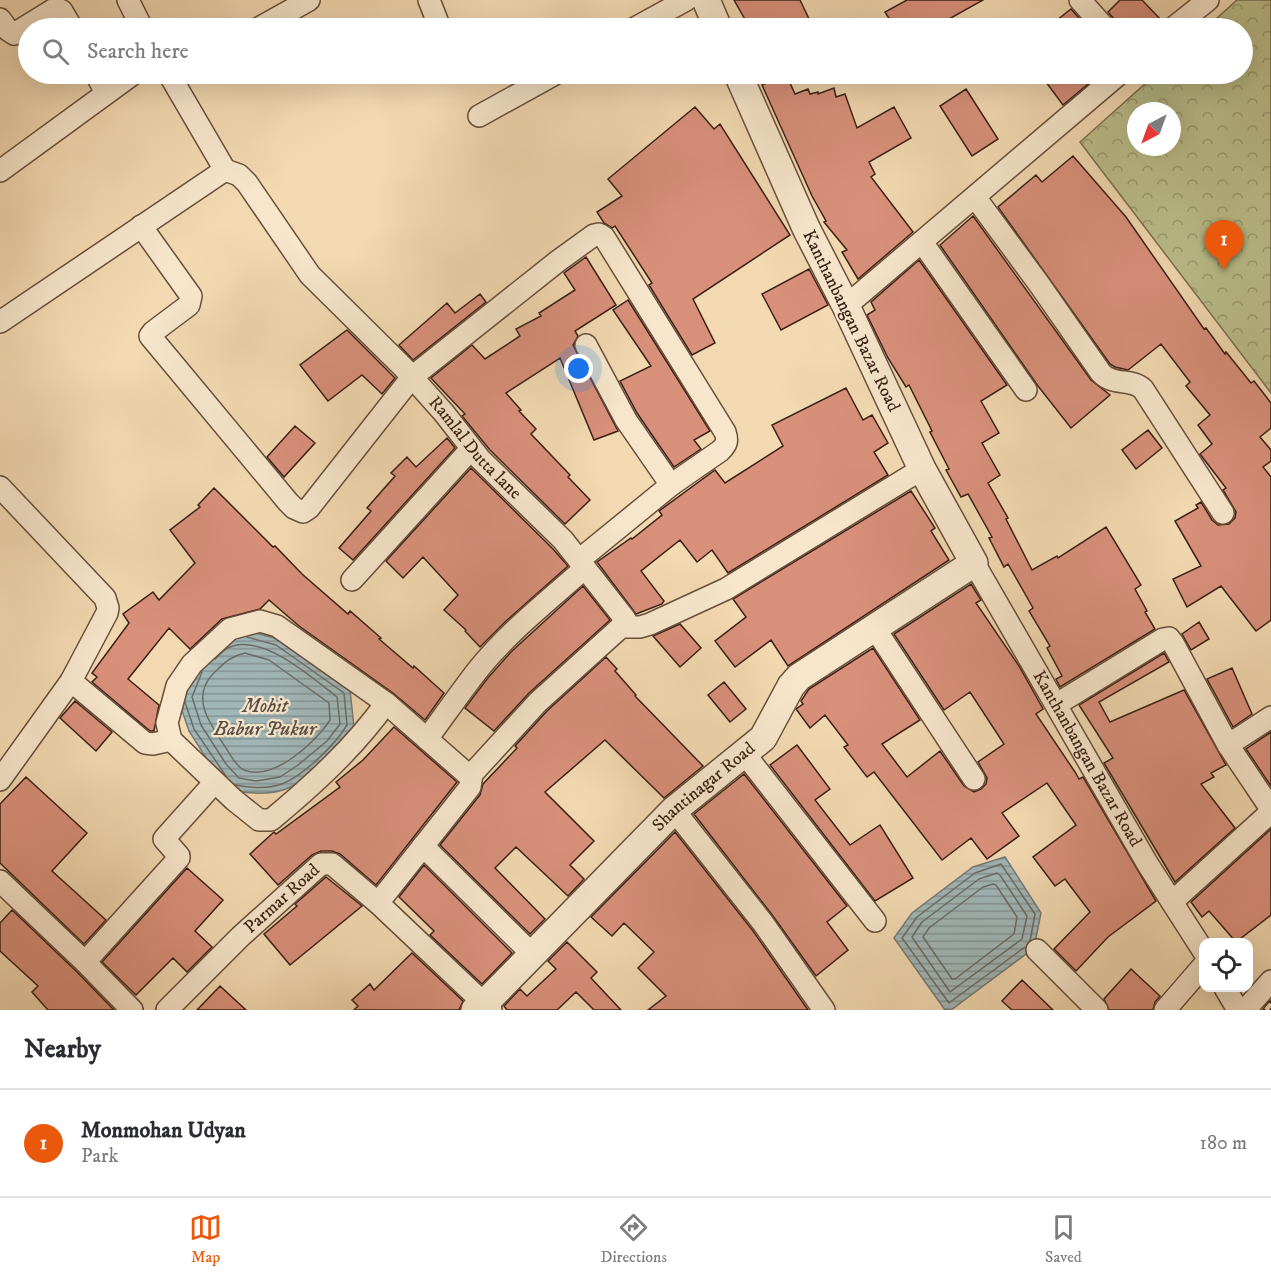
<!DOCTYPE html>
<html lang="en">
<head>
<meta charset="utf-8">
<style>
	:root { --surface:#fff; --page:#f7f7f7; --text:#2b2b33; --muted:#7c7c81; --line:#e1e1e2; --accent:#ea580c }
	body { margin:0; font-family:"IM FELL DW Pica",serif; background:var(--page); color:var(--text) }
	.controls { position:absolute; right:18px; bottom:18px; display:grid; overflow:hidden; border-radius:12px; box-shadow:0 6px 24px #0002 }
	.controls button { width:54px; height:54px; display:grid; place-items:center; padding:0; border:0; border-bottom:2px solid var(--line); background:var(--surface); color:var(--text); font:30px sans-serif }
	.compass { position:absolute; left:1127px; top:102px; width:54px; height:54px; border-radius:50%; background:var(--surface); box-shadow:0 6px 24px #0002; rotate:221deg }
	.you { position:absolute; left:579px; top:369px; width:21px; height:21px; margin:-15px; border:4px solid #fff; border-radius:50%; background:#1a73e8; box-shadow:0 0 0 9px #1a73e833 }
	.badge { display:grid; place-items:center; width:39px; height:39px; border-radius:50%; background:var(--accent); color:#fff; font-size:20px; font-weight:700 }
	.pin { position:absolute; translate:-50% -50px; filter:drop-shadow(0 2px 3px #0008) }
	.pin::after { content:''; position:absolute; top:32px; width:21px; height:18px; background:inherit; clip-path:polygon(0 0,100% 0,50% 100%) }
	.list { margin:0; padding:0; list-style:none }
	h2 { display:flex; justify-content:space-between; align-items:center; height:78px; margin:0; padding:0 24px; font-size:26px }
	h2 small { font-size:20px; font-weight:400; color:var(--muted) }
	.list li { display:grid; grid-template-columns:39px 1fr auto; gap:18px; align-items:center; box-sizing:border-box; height:108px; padding:0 24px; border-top:2px solid var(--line) }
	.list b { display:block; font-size:22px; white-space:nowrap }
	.list p { margin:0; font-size:20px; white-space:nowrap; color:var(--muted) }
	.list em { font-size:20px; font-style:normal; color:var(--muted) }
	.icon { flex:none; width:33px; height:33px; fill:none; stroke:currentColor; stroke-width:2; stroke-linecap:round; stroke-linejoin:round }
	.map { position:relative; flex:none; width:1271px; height:1010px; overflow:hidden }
	.search { position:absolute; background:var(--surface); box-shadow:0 6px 24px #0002; left:18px; right:18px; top:18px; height:66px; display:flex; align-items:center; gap:15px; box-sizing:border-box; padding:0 21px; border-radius:33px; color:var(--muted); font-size:22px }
	.sheet { height:186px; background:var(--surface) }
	nav { display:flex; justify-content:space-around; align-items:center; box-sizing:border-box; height:84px; border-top:2px solid var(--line); background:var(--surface); font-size:16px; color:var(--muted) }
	nav a { display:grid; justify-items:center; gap:3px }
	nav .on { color:var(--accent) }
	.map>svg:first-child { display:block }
	.park { fill:url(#park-crowns); stroke:#7a6f50; stroke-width:1.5; fill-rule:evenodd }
	.water { fill:url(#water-rules); stroke:#777a76; stroke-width:1.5 }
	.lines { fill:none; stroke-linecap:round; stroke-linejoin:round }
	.shore { stroke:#6d6b66; stroke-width:1.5 }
	.building { fill:#d9907b; stroke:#3a1f14; stroke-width:1.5 }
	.minor-casing { stroke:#684e3b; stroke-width:24 }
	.tertiary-casing { stroke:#684e3b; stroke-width:30 }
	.minor { stroke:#f7e6cc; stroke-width:21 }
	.tertiary { stroke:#f7e6cc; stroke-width:27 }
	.rail-casing { stroke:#3a1f14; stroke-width:7 }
	.rail { stroke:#f7e6cc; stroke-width:4.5; stroke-dasharray:14; stroke-linecap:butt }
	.labels { text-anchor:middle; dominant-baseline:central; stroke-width:4.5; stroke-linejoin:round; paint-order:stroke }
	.street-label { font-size:18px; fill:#3a1f14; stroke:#f7e6cc }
	.water-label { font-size:20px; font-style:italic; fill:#594d45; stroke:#f7e6cc }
</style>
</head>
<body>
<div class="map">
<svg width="1271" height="1010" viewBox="0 0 1271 1010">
	<defs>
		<pattern id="park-crowns" width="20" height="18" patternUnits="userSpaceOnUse" patternTransform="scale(1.5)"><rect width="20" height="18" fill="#bbbf8b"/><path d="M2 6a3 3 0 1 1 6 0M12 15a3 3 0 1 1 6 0" fill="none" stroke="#999b70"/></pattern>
		<pattern id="water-rules" width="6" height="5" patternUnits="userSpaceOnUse" patternTransform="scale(1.5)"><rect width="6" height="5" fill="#a0b7b8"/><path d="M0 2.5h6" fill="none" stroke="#839494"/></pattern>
	</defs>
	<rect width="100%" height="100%" fill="#f2d9b1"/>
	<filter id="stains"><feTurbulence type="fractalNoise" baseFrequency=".00333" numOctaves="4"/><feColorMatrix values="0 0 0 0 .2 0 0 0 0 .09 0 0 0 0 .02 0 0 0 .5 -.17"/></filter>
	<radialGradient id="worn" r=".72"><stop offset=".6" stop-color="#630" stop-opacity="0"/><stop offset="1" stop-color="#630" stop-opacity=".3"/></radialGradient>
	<path class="park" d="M1237,0H1271V393L1080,142L1156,74H1242V28H1206ZM1136,111H1172V147H1136Z"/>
	<path class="water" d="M245,630L278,639L350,690L354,727C339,747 307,783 283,790C266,795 249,793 231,791L215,772L189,731L177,696L190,663Z
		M1005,857L1041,913L1034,948L951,1010H945L894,938L912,913L973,867Z"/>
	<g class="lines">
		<path class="shore" d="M245,653L269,660L329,703L330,720C316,742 273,782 244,770C235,766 229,752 224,745C207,719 189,694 218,669C227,660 233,656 245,653Z
			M202,672L192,697L201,725L226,764L239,778L256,781L280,777L298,765L327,741L340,724L337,697C311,677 264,634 230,647C224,649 219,655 215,659
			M185,702L194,729L226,776
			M236,785C251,788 268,789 282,784C303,776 336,744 347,725L344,693L276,645L247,637
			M997,873L1000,875L1027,916L1022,939L950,992L912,937L922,922L979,879Z
			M993,884L996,885L1017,917L1014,934L955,979H952L923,937L929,928L983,887Z
			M1025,947L949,1003L902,938L917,917L975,873L1001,864L1035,914L1030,941"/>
	</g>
	<path class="building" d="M734,0H800L810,21L796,28H750Z
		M907,0H983L933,28H895L885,12Z
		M1120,0H1142L1162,21L1160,28H1117L1115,20L1108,12Z
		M1071,9L1088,28H1047Z
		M786,74L795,94L808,89L810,94L818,92V94L834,88L836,97L845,94L857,128L894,107L911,138L869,162L875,174L871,177L913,232L858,279L842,252L847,250L824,222L826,221L812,196L762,85Z
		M1040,74H1100L1063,105Z
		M966,89L998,139L972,156L940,106Z
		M695,107L714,129L720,124L790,235L693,299L715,343L692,355L649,285L652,283L615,226L612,228L604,223L597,212L622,196L608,179Z
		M1073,156L1126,217L1204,329L1206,328L1225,354L1226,352L1251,383L1254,381L1271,403V428L1260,437L1271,450V461L1263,467L1271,477V620L1256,631L1221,586L1187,607L1173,579L1201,566L1175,521L1198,508L1196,505L1201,502L1212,520L1218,525L1229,524L1235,518L1236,512L1223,490L1226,488L1200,454L1212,444L1198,425L1210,415L1186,386L1190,382L1161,344L1128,370L1115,367L1110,364L998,207L1036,175L1042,182Z
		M973,216L1091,380L1110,395L1071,428L1038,386L940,245Z
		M586,257L616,305L575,331L578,336L573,345L618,431L594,440L560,358L506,393L521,410L519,411L536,429L531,434L570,475L568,477L590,500L565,524L490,450L462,416L465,414L431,378L472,345L485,359L520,336L516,329L541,316L539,313L575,290L564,273Z
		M919,260L1007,385L981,401L999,433L982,443L1000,475L988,483L1008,518L1006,519L1032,570L1057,556L1058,558L1106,527L1141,585L1135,589L1147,611L1145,612L1155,629L1060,687L1056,679L1062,676L1047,648L1050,646L1029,611L1033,608L1008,564L1004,567L989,538L992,537L968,494L961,497L946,470L949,469L930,432L932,431L909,385L906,387L888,358L867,315L875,310L871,302Z
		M809,269L828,305L781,330L762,294Z
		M480,294L486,302L413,360L399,345L447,303L455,313Z
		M628,300L710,431L694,440L701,449L674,467L637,413L620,381L651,366L613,310Z
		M347,330L395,378L382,394L362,375L328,401L300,365Z
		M846,388L863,420L872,415L888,443L874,452L888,475L728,573L712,550L697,562L680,540L641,571L664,601L662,604L636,614L597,562L631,538L632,539L662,515L659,511L715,470L725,483L783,446L772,425Z
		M295,426L315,443L284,477L267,457Z
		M1148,430L1162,448L1136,469L1122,450Z
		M447,438L455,448L353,560L339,548L371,511L367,508L395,476L391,473L407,457L416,467Z
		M471,468L553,549L568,566L506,621L480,647L465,631L466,630L444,610L458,595L423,557L403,578L386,561Z
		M214,488L273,547L275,546L302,574L348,614L350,611L381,638L379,639L413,668L414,666L444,693L425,720L393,693L299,626L269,600L260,609L222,619L190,649L169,628L128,679L159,705L154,731H150L92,682L97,677L92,673L129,623L123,614L153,592L159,600L195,563L170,530L200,507L198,505Z
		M911,491L935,528L931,531L949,560L788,666L771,640L735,667L715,641L746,617L733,599Z
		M971,584L981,600L976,603L1019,666L1043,709L1036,714L1075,772L1079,779L1083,777L1156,901L1108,937L1076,971L1054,949L1090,912L1065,879L1055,886L1033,857L1076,825L1047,783L1002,813L1019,836L987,859L971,838L942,860L874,772L867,777L844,747L848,745L825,715L810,728L796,709L803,704L801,701L809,689L873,648L920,720L882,744L907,777L940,751L964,786L974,792L981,789L986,784L987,778L978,762L1004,744L970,692L944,710L894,634Z
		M583,586L610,620L529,693L494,731L465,708L487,679L511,652Z
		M1199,622L1209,639L1191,650L1182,634Z
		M680,624L701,648L680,667L653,636Z
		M1164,653L1169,662L1099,702L1110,722L1184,690L1226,765L1211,773L1214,777L1201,784L1235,828L1175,882L1104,763L1113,758L1079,705Z
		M606,657L617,669L615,671L636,695L635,696L703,766L664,798L605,740L545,792L594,841L570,865L584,879L568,896L516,847L495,868L545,919L530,934L440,845L480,795L483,784L517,748L515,746L547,711Z
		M1232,668L1252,714L1233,727L1207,679Z
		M724,682L746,709L730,722L708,695Z
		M75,701L112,732L96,751L60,718Z
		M394,727L457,782L376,885L340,854L332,851H321L312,855L278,885L250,854L274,832L276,834L340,787L336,782L363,760Z
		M1271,732V786L1246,749Z
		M797,745L830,789L815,800L850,845L880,825L913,878L875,901L770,765Z
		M744,774L847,906L827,922L848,950L816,976L773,916L694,814Z
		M26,777L87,833L52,871L106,920L84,944L0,863V804Z
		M1271,829V915L1236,942L1209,911L1202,917L1191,902Z
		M675,832L753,931L808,1010H648L666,996L638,968L654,952L624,923L612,936L591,917Z
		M424,865L512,953L482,984L430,935L434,931L399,897Z
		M187,868L223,900L195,931L212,947L187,972L173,958L136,995L102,962Z
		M326,877L362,906L290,965L264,934L297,906L295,904Z
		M12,910L76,971L114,1010H48L32,992L38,986L0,951V923Z
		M567,942L597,972L591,978L621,1010H594L576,992L557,1010H507L504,1006L520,989L527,996L556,969L548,961Z
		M412,953L463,1001L459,1010H354L358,1006L352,1000L370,984L374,990Z
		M1131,969L1160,996L1155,1002L1153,1010H1109L1104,999Z
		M1022,980L1053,1010H1012L1002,1001Z
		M220,986L246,1010H197Z"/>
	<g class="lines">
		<defs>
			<g id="minor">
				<path d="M128,0L142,28"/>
				<path d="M429,0L440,28"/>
				<path d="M1080,0L1105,28"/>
				<path d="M0,19L8,30L14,34L56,8L62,11L72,28"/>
				<path d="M259,28L309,0"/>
				<path d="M635,28L686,0"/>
				<path d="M1173,28L1208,0"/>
				<path d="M96,74L106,93"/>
				<path id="s1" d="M169,74L225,170L239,175L247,183L310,275L403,367L444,413L480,459L563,540L625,619L621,627"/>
				<path d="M479,116L555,74"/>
				<path d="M0,171L133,74"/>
				<path d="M975,197L1039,284L1101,373C1113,386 1131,378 1143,389L1223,513"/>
				<path d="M141,226L191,296L189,305L153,332L150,336L288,502L294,508L303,512L309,508L412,377L558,261L594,235L599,234L604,237L725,432C728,441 727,444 720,451L671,485L579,560"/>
				<path d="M922,242L1026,390"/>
				<path d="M846,306L1119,74"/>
				<path d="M0,322L225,170"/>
				<path d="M586,345L626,420L671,485"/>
				<path d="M0,487L105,598L108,608L107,613L71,681L0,780"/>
				<path id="s2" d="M974,563L1147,863L1204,952"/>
				<path d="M352,580L471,449"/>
				<path d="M260,621L277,626L386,703C354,748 313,785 271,820H259L234,800L171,740L167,723L177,686L192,664L230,629Z"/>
				<path d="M874,627L974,779"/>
				<path d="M71,681L145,743L153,744L171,740"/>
				<path d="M386,703L467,774H472L538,702L621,627H640L650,624L726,589L922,469"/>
				<path d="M1057,704L1163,639L1169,638L1173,643L1228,745L1271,809"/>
				<path d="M427,739C444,716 460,693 477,671C508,632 548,601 585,568"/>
				<path d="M1228,745L1271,717"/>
				<path d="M744,753L875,921"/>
				<path d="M674,810L763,923L824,1010"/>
				<path d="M423,846L533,955"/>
				<path d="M0,881L85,962L132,1010"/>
				<path d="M1172,902L1271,812"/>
				<path d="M378,903L470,787L472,774"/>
				<path d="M1037,950L1097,1010"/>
				<path d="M85,962L179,858V856L164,839L215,782"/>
				<path d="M1225,988L1238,1010"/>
				<path id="s3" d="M167,1010L241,936L321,864H332L378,903L491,1010"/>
				<path d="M1165,1010L1204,965"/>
				<path d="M1245,1010L1271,981"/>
			</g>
			<g id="tertiary">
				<path d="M706,0L718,28"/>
				<path id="s4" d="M475,1010L485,1003L674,810L763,738L791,686L799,677L974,563L922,469L846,306L806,228L738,74"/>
			</g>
		</defs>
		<use href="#minor" class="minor-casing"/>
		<use href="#tertiary" class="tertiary-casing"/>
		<use href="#minor" class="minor"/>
		<use href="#tertiary" class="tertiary"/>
		<defs>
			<path id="rail" d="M1266,1010L1271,1004"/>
		</defs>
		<use href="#rail" class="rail-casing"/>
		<use href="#rail" class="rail"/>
	</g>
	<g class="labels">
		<g class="street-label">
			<text transform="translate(851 321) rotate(64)">Kanthanbangan Bazar Road</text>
			<text stroke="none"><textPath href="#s1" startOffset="488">Ramlal Dutta lane</textPath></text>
			<text stroke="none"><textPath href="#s2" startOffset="226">Kanthanbangan Bazar Road</textPath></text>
			<text stroke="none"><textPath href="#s4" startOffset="320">Shantinagar Road</textPath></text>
			<text stroke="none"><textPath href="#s3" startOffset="160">Parmar Road</textPath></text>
		</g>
		<g class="water-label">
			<text x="265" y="706">Mohit<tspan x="265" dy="23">Babur Pukur</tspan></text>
		</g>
	</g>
	<rect width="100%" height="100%" filter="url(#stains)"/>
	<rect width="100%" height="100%" fill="url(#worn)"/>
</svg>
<div class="controls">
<button><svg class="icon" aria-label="locate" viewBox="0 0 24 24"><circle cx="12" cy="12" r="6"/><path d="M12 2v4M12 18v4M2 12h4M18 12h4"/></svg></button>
</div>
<svg class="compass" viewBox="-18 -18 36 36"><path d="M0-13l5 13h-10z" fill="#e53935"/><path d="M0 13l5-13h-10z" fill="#7c7c81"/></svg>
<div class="you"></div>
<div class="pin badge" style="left:1224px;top:270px">1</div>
<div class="search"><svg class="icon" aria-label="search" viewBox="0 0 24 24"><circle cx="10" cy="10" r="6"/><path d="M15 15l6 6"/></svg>Search here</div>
</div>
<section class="sheet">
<h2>Nearby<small></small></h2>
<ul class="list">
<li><span class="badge">1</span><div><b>Monmohan Udyan</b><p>Park</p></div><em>180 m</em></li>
</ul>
</section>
<nav>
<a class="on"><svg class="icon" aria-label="map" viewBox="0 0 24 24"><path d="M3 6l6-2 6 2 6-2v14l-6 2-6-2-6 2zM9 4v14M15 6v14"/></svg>Map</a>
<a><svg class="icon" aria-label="directions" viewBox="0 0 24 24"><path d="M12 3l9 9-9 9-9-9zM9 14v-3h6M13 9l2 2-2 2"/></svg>Directions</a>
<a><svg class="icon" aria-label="saved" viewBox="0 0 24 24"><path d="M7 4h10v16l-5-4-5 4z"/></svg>Saved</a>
</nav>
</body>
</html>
